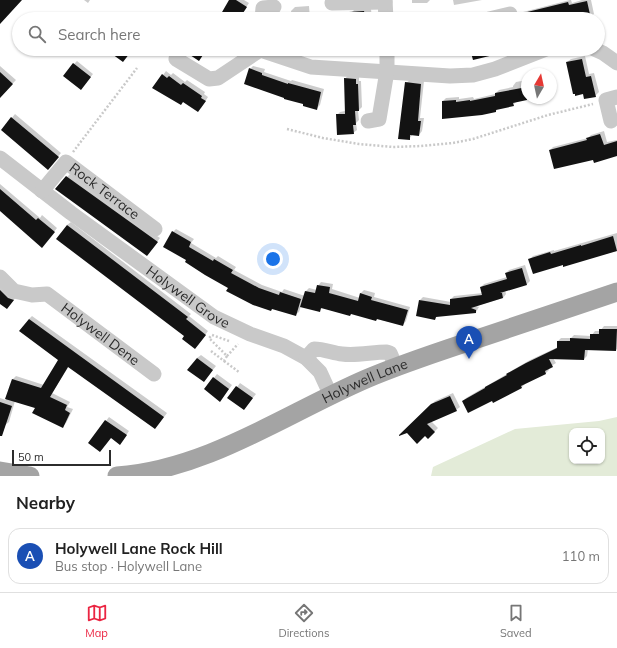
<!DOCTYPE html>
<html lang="en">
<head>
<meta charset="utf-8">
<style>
	:root { --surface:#fff; --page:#f2f2f2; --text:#222; --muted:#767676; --line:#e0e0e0; --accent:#eb2542 }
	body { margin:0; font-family:Mulish,sans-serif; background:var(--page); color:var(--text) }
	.controls { position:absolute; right:12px; bottom:12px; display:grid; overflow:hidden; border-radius:8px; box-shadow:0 1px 3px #0004 }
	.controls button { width:36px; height:36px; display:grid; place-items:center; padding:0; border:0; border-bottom:1px solid var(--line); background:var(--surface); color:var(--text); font:20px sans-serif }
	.compass { position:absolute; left:521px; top:68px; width:36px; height:36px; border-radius:50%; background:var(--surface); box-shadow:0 1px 3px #0004; rotate:9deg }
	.scale { position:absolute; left:12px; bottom:10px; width:99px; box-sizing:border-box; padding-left:4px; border:2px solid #2c2c2c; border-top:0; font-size:11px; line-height:14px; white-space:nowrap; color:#2c2c2c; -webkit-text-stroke:3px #fff; paint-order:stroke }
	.you { position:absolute; left:273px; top:259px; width:14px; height:14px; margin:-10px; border:3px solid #fff; border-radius:50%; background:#1a73e8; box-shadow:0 0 0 6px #1a73e833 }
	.badge { display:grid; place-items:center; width:26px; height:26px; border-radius:50%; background:var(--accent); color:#fff; font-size:13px; font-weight:700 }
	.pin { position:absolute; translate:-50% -33px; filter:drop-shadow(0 1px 2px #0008) }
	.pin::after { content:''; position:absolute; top:21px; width:14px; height:12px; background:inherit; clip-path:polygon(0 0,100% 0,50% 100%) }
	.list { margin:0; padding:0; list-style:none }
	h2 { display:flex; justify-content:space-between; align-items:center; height:52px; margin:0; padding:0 16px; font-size:17px }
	h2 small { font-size:13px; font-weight:400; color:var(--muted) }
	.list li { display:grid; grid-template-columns:26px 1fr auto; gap:12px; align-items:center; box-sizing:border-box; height:56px; margin:0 8px 8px; padding:0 8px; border:1px solid var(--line); border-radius:12px }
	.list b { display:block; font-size:15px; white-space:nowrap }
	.list p { margin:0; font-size:13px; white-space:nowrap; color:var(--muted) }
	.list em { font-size:13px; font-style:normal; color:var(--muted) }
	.icon { flex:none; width:22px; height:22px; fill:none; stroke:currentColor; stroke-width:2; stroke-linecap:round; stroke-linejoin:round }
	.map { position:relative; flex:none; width:617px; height:476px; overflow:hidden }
	.search { position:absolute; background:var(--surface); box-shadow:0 1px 3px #0004; left:12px; right:12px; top:12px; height:44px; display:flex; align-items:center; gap:10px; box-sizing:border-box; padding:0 14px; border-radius:22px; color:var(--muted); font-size:15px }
	.sheet { height:116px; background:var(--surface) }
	nav { display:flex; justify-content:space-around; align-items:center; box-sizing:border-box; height:56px; border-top:1px solid var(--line); background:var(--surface); font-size:11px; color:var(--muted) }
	nav a { display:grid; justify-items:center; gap:2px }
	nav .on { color:var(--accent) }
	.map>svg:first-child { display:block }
	.green { fill:#e3ebd8; fill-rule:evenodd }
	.shadow { fill:#0003 }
	.building { fill:#131313 }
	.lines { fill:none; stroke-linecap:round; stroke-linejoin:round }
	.path { stroke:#c9c9c9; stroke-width:2.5; stroke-dasharray:2 2; stroke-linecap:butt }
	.minor { stroke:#c9c9c9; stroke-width:15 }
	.major { stroke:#a4a4a4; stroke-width:19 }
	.labels { text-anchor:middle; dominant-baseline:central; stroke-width:4; stroke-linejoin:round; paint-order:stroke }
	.street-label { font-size:14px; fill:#2c2c2c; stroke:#fff }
</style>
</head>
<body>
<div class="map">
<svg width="617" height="476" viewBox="0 0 617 476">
	<rect width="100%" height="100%" fill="#fff"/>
	<path class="green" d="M617,417V476H431L433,467L515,429L599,421ZM572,431H602V461H572Z"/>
	<path class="shadow" d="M84,0H90L88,3Z
		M231,0H244L249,3L238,19H219Z
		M412,0H430L427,3H412Z
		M453,0H482L454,5Z
		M570,0H571L572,3L582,0H591L594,14L590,17L584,19H520V16L523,12Z
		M309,6L310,19H292L291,11L295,7Z
		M355,9H371L372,19H353L352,12Z
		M113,15L118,19H109Z
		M429,49H440L430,51Z
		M585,56L589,74L594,73L599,92L595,96L567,62L571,59Z
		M77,61L93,74L84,85L74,64Z
		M0,66L16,80L2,95L0,94Z
		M253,66L265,69L264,72L291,81L292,80L324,89L320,105L316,109L250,69Z
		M166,71L171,75L173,73L185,82L187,80L205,92L204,94L208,97L201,108L163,75Z
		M348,75L359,76V81H361L362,107L358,111L359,120L356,123L357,130L353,133L337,115L340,112L345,111V79Z
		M410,80L424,81L420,118H424L422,131L419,135L413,134L409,139L406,83Z
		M527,80V98H530L517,101L513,105L498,108L496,111L443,118V101L446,98L459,97V99L473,97L474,99L495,94L499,90L513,87V86L516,82Z
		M15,114L61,153L51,165L2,130Z
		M604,131L607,142L617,140V155L594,158L550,150L553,147L588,138L591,135Z
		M70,174L160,238L147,255L67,177Z
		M0,184L40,218L42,215L57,228L45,243L0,210Z
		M71,222L191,314L189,316L208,331L198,345L67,225Z
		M176,229L194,239L191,243L216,258L218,256L236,267L234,270L262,285L282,292L284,289L305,296L306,291L309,288L317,290L318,286L321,282L333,284L332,289L360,298L361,293L364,290L375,293L374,297L410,307L406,321L403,325L323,307L319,311L301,306L299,312L295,315L229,288L187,260L173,232Z
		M617,233V251L564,264L529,260L533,256L554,250V251Z
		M525,265L530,281L527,284L505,290L506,294L503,298L476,306L479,307L476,312L437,316L435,319L420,300L423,297L451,302V299L454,296L483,293L481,287L484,284L507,277L506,273L509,270Z
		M0,283L16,297L10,305L0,303Z
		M32,316L167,413L158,425L69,366L52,393L70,402L67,407L73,409L66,423L63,426L36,408L15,401L9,422L5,425L0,423V398L6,400L13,379L16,376L44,385L60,359L29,319Z
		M604,326H617V349L616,350L588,349L587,356L584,359L553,358L556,363L548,368L549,370L546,373L524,383L525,384L521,388L492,400L463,401L466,398L507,374L511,371L530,360L558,347V341L561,338H571L574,335L591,336L595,331H600Z
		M201,355L216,366L204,381L197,358Z
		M217,374L232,385L223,397L205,389Z
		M240,383L256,394L244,409L229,398Z
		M453,393L460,407L456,410L431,421L438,428L428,438L425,435L407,432L401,434L435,401Z
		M109,417L129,431L123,440L111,437L100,451L89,443Z"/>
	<path class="building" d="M0,0H22L0,24Z
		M229,0H236L247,7L239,19H218Z
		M587,1L591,19H517L519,14L568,2L569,5Z
		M364,11L366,19H334V13Z
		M105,49H133L123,62Z
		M181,49H207L199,61Z
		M470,49H501L502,53L473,60Z
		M582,59L586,77L591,76L596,97L584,99L583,94L575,96V94H573L566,62Z
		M73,63L91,77L81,90L63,76Z
		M249,68L262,73V75L288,84V83L321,92L317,110L303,106V104L284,99V98L244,84Z
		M0,72L13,84L0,98Z
		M162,74L167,78L169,76L181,85L183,83L202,96L201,98L206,101L198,112L183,102L181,105L152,88Z
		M344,78L356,79V84H358L359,111H355L356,125H353L354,134L337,135L336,114H345Z
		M405,82L421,84L418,121H421L419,136L410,135V140L398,139Z
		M527,87V100L513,103L514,106L496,110V112L482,115L442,119V101L456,100V102L470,100V101L495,96V93Z
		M11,117L59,157L48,170L1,130Z
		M600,134L604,145L617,141V156L594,163L593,160L554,169L549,150L587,140L586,138Z
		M66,176L158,242L147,256L55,189Z
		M0,189L36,220L38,218L55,232L42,248L0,211Z
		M67,225L188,317L186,319L206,335L195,349L182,339L184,336L56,239Z
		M172,231L191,242L189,247L213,261L214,259L233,270L231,273L259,288L279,295L280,292L301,299L296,316L272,309L271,311L253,305L226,291L228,288L205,275L185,262L186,260L163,247Z
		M613,236L617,251L563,267V265L533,274L528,259L550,252L551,254L581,245V246Z
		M522,268L527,285L500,293H502L503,298L471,308L476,310V313L436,317L435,320L416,316L419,300L450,305V299L482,295L480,287L507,279L505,273Z
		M317,285L330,287L329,293L358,301L360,293L372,297L371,300L408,310L403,326L377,319L376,321L351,314L350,316L321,308L320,312L300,307L305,291L315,293Z
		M0,290L8,298L14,300L7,309L0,304Z
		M29,319L164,417L155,429L68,367L50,397L67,405L65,410L70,413L63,428L32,413L35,408L5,399L12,379L41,388L58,360L19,331Z
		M599,329H617L616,351L585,350L584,360L549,359L553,367L545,371L546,374L521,386L522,388L493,403L492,401L468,413L462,401L485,388V387L507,375L506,374L526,363L557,348V341H570V338L590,339V334H599Z
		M197,358L213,370L204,382L187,370Z
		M213,377L229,389L220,402L204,389Z
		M236,386L253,398L244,410L227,398Z
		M450,396L457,411L427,424L435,432L428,439L425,436L417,444L407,433L399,436V435L431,404Z
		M0,402L12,406L2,436H0Z
		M105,420L127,435L120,445L111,438L100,452L88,443Z"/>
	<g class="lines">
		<path class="path" d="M287,129L323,138L359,144L393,147L421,146L453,143L473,139L548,115L593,104
			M73,152L137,68
			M211,351L224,361L227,356L209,338L212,335L229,341
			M227,356L238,344
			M224,361L239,372"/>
		<g class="minor">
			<path d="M385,0L386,19"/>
			<path d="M332,3L385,2"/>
			<path d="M262,19L263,8L274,7"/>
			<path d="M489,19L510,14"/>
			<path d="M594,49L603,53L617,63"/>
			<path d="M176,59L209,79L218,78L260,50L311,67L450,76L473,75L495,69L546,49"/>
			<path d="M368,121L379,119L387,71V49"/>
			<path d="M611,121L606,100L617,97"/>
			<path id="s1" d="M0,158L71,213L214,317L250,334L284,346L306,358L320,372L331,396"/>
			<path id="s2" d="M42,191L66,162L155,229"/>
			<path id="s3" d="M0,277L14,291L32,295L47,294L154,374"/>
			<path d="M306,358L314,349C324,349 333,353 342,354C357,356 372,352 387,352L390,353L396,367"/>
		</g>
		<g class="major">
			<path d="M0,471L30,476"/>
			<path id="s4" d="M117,476C208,469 285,414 366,379C401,364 438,352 474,340C522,324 569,308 617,292"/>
		</g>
	</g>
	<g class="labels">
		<g class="street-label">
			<text stroke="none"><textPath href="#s2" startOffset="86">Rock Terrace</textPath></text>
			<text stroke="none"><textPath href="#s1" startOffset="234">Holywell Grove</textPath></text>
			<text stroke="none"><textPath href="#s3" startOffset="120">Holywell Dene</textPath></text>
			<text stroke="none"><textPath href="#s4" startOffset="267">Holywell Lane</textPath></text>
		</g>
	</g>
</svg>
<div class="controls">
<button><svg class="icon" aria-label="locate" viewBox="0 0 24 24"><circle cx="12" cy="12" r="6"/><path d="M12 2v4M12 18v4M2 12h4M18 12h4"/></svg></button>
</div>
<svg class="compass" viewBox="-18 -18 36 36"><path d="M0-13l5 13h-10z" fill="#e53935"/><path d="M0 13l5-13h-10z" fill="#767676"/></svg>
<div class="scale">50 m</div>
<div class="you"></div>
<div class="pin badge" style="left:469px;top:359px;background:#1a4fb4">A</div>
<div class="search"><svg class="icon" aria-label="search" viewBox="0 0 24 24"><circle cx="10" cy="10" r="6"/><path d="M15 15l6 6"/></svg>Search here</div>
</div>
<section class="sheet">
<h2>Nearby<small></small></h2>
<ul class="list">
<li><span class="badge" style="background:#1a4fb4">A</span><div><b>Holywell Lane Rock Hill</b><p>Bus stop · Holywell Lane</p></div><em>110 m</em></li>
</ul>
</section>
<nav>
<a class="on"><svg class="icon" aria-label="map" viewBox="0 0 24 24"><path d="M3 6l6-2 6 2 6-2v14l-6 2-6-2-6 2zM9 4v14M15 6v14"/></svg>Map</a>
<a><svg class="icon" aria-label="directions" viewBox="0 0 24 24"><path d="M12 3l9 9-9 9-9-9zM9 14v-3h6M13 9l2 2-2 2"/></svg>Directions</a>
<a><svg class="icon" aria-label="saved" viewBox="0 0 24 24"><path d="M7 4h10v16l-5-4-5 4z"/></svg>Saved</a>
</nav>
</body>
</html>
